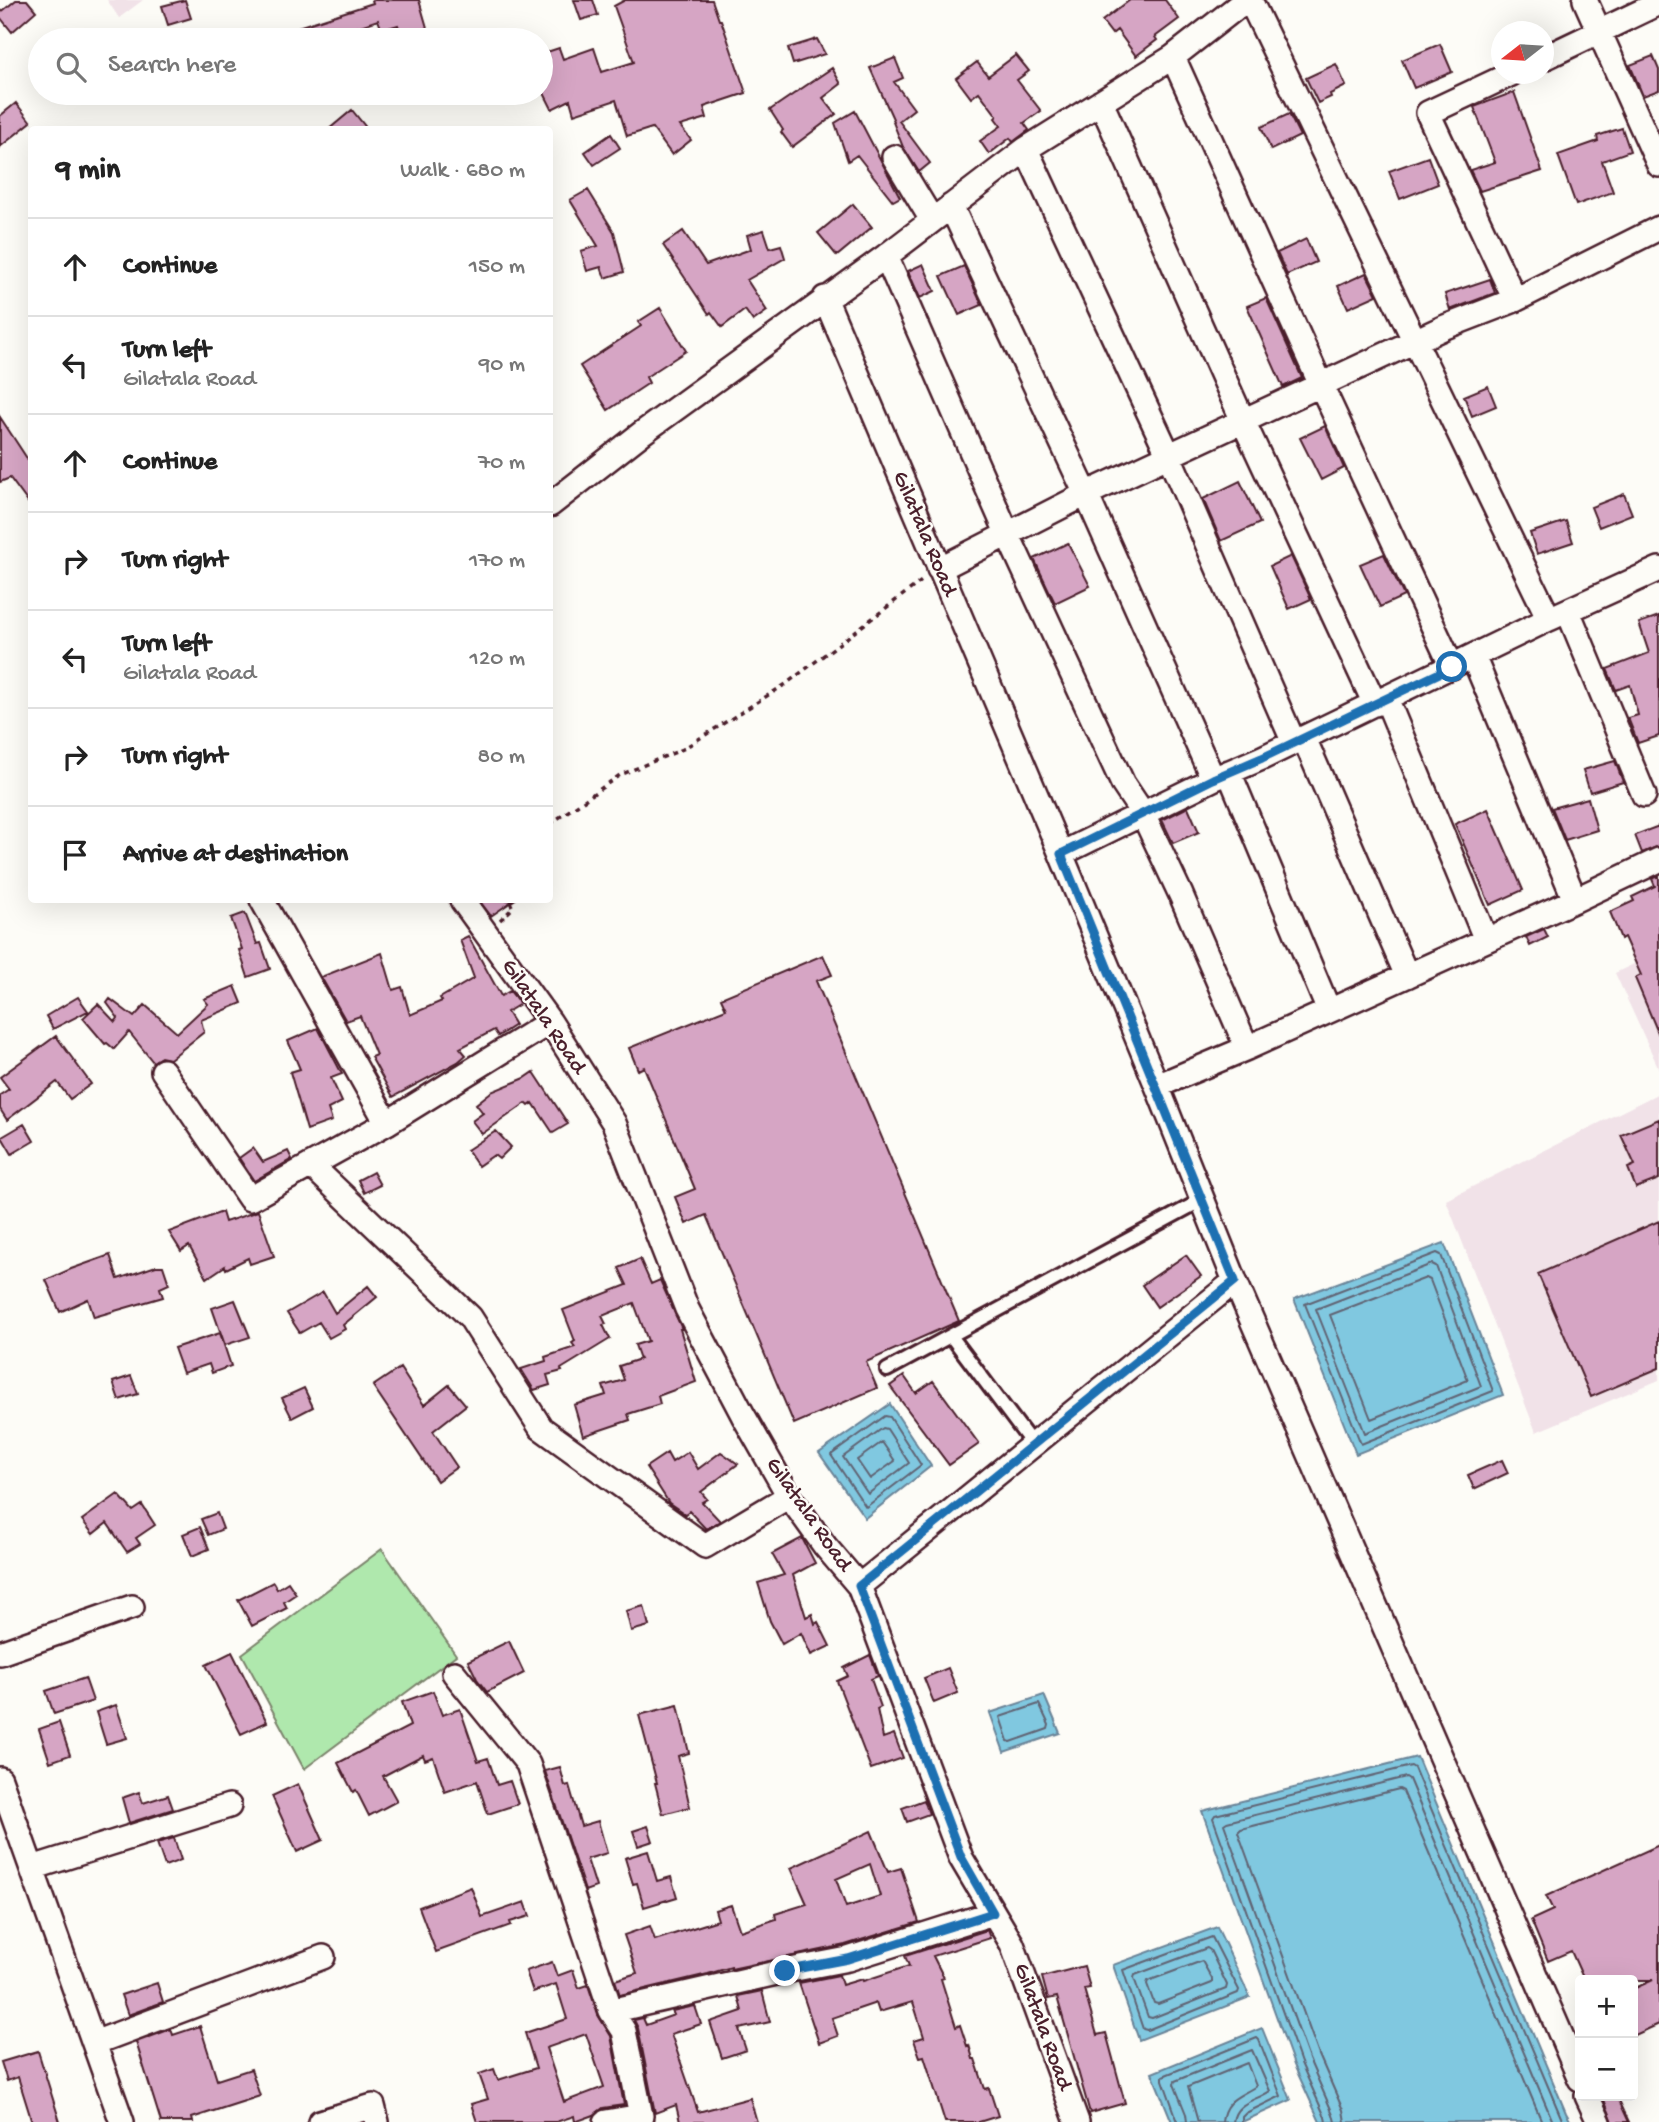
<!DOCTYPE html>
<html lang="en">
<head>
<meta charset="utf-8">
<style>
	:root { --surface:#fff; --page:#f6f6f6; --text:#222; --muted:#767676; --line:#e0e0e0 }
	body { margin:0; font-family:"Gochi Hand",sans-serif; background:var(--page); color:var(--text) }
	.controls { position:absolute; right:21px; bottom:21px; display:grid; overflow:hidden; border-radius:7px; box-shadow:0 7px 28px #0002 }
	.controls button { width:63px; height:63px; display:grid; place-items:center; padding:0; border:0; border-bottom:2px solid var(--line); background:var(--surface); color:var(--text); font:35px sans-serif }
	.compass { position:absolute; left:1491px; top:21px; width:63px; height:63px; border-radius:50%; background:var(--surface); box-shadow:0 7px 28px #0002; rotate:253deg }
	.stop { position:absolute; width:21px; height:21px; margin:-16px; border:5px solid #1f6fb2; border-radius:50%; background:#fff }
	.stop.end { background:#1f6fb2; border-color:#fff; box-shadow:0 2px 7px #0008 }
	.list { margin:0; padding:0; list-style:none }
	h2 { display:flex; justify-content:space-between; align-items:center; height:91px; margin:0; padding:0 28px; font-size:30px }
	h2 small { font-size:23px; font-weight:400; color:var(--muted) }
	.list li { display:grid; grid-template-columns:46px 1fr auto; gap:21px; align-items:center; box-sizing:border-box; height:98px; padding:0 28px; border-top:2px solid var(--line) }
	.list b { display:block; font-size:26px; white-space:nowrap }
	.list p { margin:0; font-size:23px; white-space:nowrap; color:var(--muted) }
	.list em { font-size:23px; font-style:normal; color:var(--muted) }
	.icon { flex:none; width:38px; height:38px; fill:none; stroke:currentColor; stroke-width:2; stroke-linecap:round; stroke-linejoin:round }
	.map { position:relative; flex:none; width:1659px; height:2122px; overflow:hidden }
	.search { position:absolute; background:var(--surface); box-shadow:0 7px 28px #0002; left:28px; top:28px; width:525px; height:77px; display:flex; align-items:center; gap:18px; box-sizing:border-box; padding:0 24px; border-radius:38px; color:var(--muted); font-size:26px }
	.panel { position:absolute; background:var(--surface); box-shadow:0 7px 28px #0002; left:28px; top:126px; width:525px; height:777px; border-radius:7px }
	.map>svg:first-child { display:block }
	.built { fill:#f1e2e8 }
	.green { fill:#afe8ad; stroke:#7c846c; stroke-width:2 }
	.water { fill:#80c8e0; stroke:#6a8498; stroke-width:2 }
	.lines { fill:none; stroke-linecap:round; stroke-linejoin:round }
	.shore { stroke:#606373; stroke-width:2 }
	.building { fill:#d6a5c4; stroke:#4a1f2b; stroke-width:2; fill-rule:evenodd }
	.lane-casing { stroke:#4a1f2b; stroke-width:18 }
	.street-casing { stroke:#4a1f2b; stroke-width:28 }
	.path { stroke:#4a1f2b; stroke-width:3.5; stroke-dasharray:5 5; stroke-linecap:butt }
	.lane { stroke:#fdfcf7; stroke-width:12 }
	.street { stroke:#fdfcf7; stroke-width:23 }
	.route { stroke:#1f6fb2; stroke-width:9 }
	.labels { text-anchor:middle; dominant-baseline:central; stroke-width:5; stroke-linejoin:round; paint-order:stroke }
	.street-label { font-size:23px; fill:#4a1f2b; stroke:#fdfcf7 }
</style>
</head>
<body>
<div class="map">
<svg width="1659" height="2122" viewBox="0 0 1659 2122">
	<rect width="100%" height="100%" fill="#fdfcf7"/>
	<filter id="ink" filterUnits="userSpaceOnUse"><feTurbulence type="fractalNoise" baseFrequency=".0143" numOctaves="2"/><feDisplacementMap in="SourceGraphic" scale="14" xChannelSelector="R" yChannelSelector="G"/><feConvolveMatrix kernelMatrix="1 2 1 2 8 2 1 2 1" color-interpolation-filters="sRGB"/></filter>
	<g filter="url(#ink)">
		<path class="built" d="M107,0H143L119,18Z
			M1659,952V1069L1615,973Z
			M1659,1093V1380L1536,1432L1446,1200Z"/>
		<path class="green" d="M382,1549L456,1655L304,1769L242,1654Z"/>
		<path class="water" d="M1444,1243L1503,1395L1356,1454L1294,1299Z
			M890,1404L931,1466L865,1518L819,1453Z
			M1044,1695L1060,1733L1004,1752L990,1713Z
			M1417,1757L1566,2113L1571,2122H1320L1294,2065L1202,1811Z
			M1217,1927L1250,1997L1139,2040L1113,1965Z
			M1262,2028L1291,2100L1242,2122H1172L1152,2073Z"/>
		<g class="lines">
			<path class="shore" d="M1437,1253L1441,1255L1493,1391L1361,1444L1305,1304Z
				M1432,1264L1436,1266L1481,1386L1365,1433L1316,1309Z
				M1426,1278L1430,1280L1468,1380L1371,1419L1330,1315Z
				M885,1416L890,1417L921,1465L866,1507L831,1455Z
				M883,1428L887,1429L909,1463L868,1494L843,1457Z
				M882,1442L895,1461L870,1479L857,1460Z
				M1039,1704L1049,1725L1048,1729L1011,1742L1008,1741L1000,1717Z
				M1212,1937L1239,1990L1238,1993L1147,2030L1143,2029L1123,1970Z
				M1207,1948L1210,1950L1227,1985L1226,1989L1152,2018L1148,2017L1134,1978L1135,1975Z
				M1202,1961L1212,1979V1983L1158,2004L1154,2003L1147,1984L1148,1981Z
				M1178,2122L1163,2080V2076L1257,2038L1259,2040L1281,2096L1246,2113L1242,2117V2122
				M1187,2122L1186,2114L1174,2084L1175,2081L1252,2050L1270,2091C1256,2101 1235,2102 1233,2122
				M1198,2122L1188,2087L1247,2063L1256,2086C1240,2097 1224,2099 1222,2122
				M1326,2122L1325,2117L1301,2063L1213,1818L1215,1815L1411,1766L1414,1768L1563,2122
				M1335,2122L1333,2114L1309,2059L1224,1824L1227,1822L1406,1777L1409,1779L1553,2122
				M1345,2122L1343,2110L1319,2055L1238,1832L1241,1829L1399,1789L1403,1791L1542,2122"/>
		</g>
		<path class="building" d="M16,0H27L36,11L12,32L0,17V13Z
			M185,0L191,18L168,25L162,6Z
			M372,0H419L428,31L403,39L398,25L382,30L378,20L319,40H302L298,27L373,3Z
			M574,0H593L598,15L581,20Z
			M625,0H712L719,20H721L746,93L704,107L707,118L680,126L691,140L672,155L652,128L627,136L616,100L574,114L570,100L552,109L541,87V54L559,48L563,59L594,48L602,72L634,62L614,6Z
			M1130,0H1165L1179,19L1155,37L1157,40L1136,56L1117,30L1112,34L1102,21Z
			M817,39L825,54L793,64L788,48Z
			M1440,44L1452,72L1414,88L1402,60Z
			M1016,55L1029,71L1017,80L1041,111L1024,123L1029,130L1013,142L1010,138L989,154L980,141L1001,126L995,118L997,116L979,92L971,98L956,78L977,62L988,76Z
			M1653,56L1659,70V90L1643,96L1630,65Z
			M895,58L903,78L894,82L914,109L899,121L930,163L919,172L903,147L893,122L894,121L870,68Z
			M1336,64L1346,86L1330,94L1331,97L1318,103L1306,78Z
			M832,68L841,84L823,98L836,114L792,147L781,132L783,130L770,110Z
			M1514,92L1542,171L1480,191L1470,170L1495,162L1474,107Z
			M16,103L31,122L0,147V116Z
			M352,110L368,130H328Z
			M855,111L900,197L893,201L857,155L848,161L835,123Z
			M1289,114L1300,136L1271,150L1261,127Z
			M1622,128L1630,151L1602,161L1613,192L1576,205L1558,155L1598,141L1597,136Z
			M611,134L620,148L594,165L585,152Z
			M1428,157L1438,184L1400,199L1389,171Z
			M588,190L614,232L624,272L605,278L601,267L587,271L581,251L598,246L570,200Z
			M853,204L872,227L837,256L818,233Z
			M764,230L770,248L781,245L785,258L747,280L767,311L753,321L745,310L722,327L711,312L709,314L663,245L683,231L706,265L751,249L747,235Z
			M1306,239L1316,262L1287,275L1277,253Z
			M923,264L935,291L920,298L908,271Z
			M964,266L982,305L959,315L941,276Z
			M1366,273L1377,295L1348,308L1338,286Z
			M1490,279L1495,293L1450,310L1445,294Z
			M1266,298L1302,378L1283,387L1247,306Z
			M660,308L686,351L646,377L649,383L608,410L580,366L641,326L638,322Z
			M1488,386L1496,406L1472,416L1464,396Z
			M0,417L32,466V508L10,478L0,482Z
			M1325,426L1344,468L1321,480L1300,438Z
			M1240,481L1260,523L1221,541L1203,499Z
			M1624,494L1632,514L1599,527L1591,507Z
			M1566,521L1573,542L1537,554L1530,533Z
			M1068,543L1090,586L1055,603L1034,559Z
			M1384,554L1404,596L1380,607L1360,564Z
			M1291,556L1311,599L1289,609L1270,566Z
			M1659,616V736L1638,743L1628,718L1638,715L1630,685L1616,690L1607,669L1649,653L1639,623Z
			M1615,761L1623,782L1590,792L1583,770Z
			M1588,798L1597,830L1565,840L1552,808Z
			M1188,807L1199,832L1173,843L1162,820Z
			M1488,809L1523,890L1490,905L1455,824Z
			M1659,826V846L1642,853L1635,835Z
			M1659,876V1035L1635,978L1641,975L1624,937L1621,939L1610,912L1634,901L1632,897L1655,886L1652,879Z
			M479,900H514L491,916Z
			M245,913L257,944L261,943L270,969L248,977L239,950L242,949L231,918Z
			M1544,929L1548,937L1530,946L1526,937Z
			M468,936L501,996L510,991L520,1004L507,1012L515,1025L498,1036L494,1030L460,1048L466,1055L458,1062L393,1097L371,1057L376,1055L360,1016L346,1021L321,977L382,953L393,990L402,987L410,1015L442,1001L440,998L474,978L460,940Z
			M823,955L832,975L816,981L959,1321L866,1362L877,1388L794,1424L706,1215L686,1224L675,1197L695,1189L644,1067L638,1070L629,1048L726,1009L721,998Z
			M235,986L242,1003L201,1020L204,1032L170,1059L161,1057L153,1062L129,1032L114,1049L107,1043L105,1044L83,1018L98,1004L115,1022L118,1018L107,1003L110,999L134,1017L145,1005L177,1033L208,1004L204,999Z
			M78,997L88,1011L53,1029L46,1016Z
			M318,1028L342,1074L331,1078L342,1102L328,1109L332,1121L307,1130L290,1072L300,1069L288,1041Z
			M56,1036L91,1084L70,1099L57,1082L7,1120L0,1109V1095L9,1089L0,1077Z
			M534,1072L568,1124L553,1133L533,1103L529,1106L526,1103L482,1134L472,1121L483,1113L476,1104L491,1092L525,1078Z
			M1659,1119V1179L1636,1188L1628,1168L1635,1165L1621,1135Z
			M24,1124L34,1141L12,1154L2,1137Z
			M496,1131L511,1147L499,1159L494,1155L478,1166L467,1150Z
			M253,1148L263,1162L288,1151L292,1159L254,1181L239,1158Z
			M373,1172L380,1185L364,1193L358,1180Z
			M258,1211L274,1256L250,1264L248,1258L226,1269L225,1266L207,1278L189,1246L181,1251L169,1232L222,1212L225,1222Z
			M1659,1221V1368L1591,1397L1538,1274Z
			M110,1255L118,1279L156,1266H163L169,1284L160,1288L163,1297L94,1317L88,1299L60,1312L46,1280L71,1269Z
			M1186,1255L1201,1276L1157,1307L1142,1285Z
			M640,1259L651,1284L660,1280L682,1329H680L696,1382L658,1396L660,1404L628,1414L630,1420L583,1436L574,1405L606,1395L603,1386L624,1380L619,1366L640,1359L635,1345L648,1341L634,1303L602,1316L606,1324L603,1325L610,1339L561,1369L562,1371L547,1375L550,1385L534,1390L521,1369L546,1361L545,1357L575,1347L572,1343L575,1341L563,1310L627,1285L619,1268Z
			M368,1286L377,1297L343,1325L345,1329L329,1338L319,1322L300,1333L287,1313L323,1292L335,1313Z
			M235,1300L250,1337L225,1345L212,1308Z
			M220,1333L231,1366L212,1373L209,1364L183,1373L174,1348Z
			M400,1368L424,1405L449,1385L466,1405L433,1431L457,1467L437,1481L373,1386Z
			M131,1376L138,1394L119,1400L113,1382Z
			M904,1376L916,1393L933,1381L979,1444L949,1465L890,1386Z
			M304,1388L313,1407L292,1418L282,1398Z
			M688,1452L698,1469L721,1452L738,1464L701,1492L707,1499L702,1502L720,1521L706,1529L689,1511L685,1514L669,1503L646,1467L667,1453L672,1462Z
			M1502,1460L1508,1473L1474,1489L1468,1475Z
			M118,1494L133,1511L142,1505L155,1525L136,1538L140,1544L127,1552L107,1523L93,1534L82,1520Z
			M217,1513L223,1529L208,1535L201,1519Z
			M200,1527L209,1549L192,1556L183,1534Z
			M802,1538L815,1563L793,1575L806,1617L812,1614L815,1624L818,1622L830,1646L811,1655L801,1633L782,1644L770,1621L758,1583L784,1575L772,1554Z
			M273,1582L277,1589L288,1582L296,1594L284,1602L287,1608L252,1626L238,1600Z
			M644,1606L649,1626L631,1631L626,1611Z
			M509,1641L524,1673L487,1692L477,1679L468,1661Z
			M232,1652L267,1722L241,1734L206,1665Z
			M870,1655L878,1676L871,1679L881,1707L877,1709L883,1738L894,1734L903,1758L871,1769L837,1681L848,1676L844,1668Z
			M948,1668L958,1693L934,1703L924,1678Z
			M85,1678L93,1701L54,1714L46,1691Z
			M433,1691L442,1715L460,1709L478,1761L488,1758L497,1785L510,1781L518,1804L488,1814L477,1781L445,1792L433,1757L425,1760L423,1755L383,1776L397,1801L369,1816L356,1790L353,1792L338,1763L410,1726L402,1702Z
			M116,1705L127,1738L106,1744L96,1712Z
			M678,1705L689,1753L678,1756L690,1807L663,1814L655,1783H657L639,1715Z
			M59,1722L70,1755L50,1762L39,1729Z
			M560,1767L565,1786L569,1785L581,1826L598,1821L607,1853L587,1859L596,1887L585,1891L545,1771Z
			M298,1784L323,1840L297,1852L272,1796Z
			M139,1792L143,1803L168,1795L173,1809L129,1823L122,1798Z
			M924,1800L929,1814L907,1822L902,1808Z
			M648,1826L653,1841L638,1846L633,1831Z
			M871,1831L888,1872L901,1868L919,1922L845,1945L731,1969V1967L708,1974L620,1995L615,1980L637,1973L624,1935L650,1926L655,1940L718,1920L715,1910L731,1905L740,1931L776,1919L775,1914L807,1904L791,1868ZM870,1864L880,1896L846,1907L836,1879Z
			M174,1838L181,1860L165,1866L157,1843Z
			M1659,1845V2024L1633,2036V1989L1653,1980H1584L1571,1951L1548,1961L1531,1920L1553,1910L1546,1896Z
			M648,1851L657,1881L671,1877L677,1897L644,1907L637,1883L633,1884L625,1858Z
			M471,1887L482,1917L525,1902L530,1916L510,1922L511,1925L436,1952L419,1907Z
			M987,1930L990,1938L933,1956L944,1978L941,1979L956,2027L960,2025L967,2046L969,2045L973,2059H975L985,2089L989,2088L998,2116L979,2122H945L924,2056L920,2057L914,2040L924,2037L913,2002L879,2012L876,2003L832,2018L838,2036L819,2043L799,1983L839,1975L842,1985L862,1979L863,1981L909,1966L905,1956Z
			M552,1962L557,1976L573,1970L579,1988L588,1985L598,2015L611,2036L624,2105L603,2108L594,2115L575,2122L574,2116L556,2122H477L471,2104L488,2099L479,2074L494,2069L498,2080L536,2068L525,2033L567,2019L556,1984L533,1992L526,1971ZM586,2034L604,2087L564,2102L546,2048Z
			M1084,1966L1090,1988L1084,1989L1097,2035L1106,2033L1125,2103L1090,2113L1057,1997L1048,1999L1042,1977Z
			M157,1983L163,2002L128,2015L121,1995Z
			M762,1991L770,2022L739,2029L746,2050L722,2058L710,2022L742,2011L738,1996Z
			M695,2006L701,2024L671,2034L698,2112L750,2098L757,2122H680L676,2105L655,2113L638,2028L634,2020L643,2018L646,2025L674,2015L672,2011Z
			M200,2026L217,2080L251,2069L260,2096L192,2118L193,2122H161L136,2042L171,2029L173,2035Z
			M38,2051L60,2122H32L18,2077L7,2081L1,2062Z
			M1613,2096H1617L1629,2122H1613L1604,2100Z"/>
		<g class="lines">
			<defs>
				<path id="lane" d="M951,1336L1033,1445
					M887,1370L1202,1200"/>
				<path id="street" d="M1246,0L1173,57L1026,149L886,256L1007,533L1123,784L1143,814L1181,895L1247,1048
					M1250,0L1549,619
					M1585,0L1659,165
					M1173,57L1321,385L1452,667
					M1544,58L1659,3
					M1511,74L1428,113L1515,300
					M1101,102L1243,421L1375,704
					M1026,149L1169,456L1294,743
					M894,157L932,220
					M951,206L1086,494L1213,779
					M825,298L1061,854L1157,1086
					M550,505L642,433L886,256
					M939,569L1086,494L1445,327L1515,300L1659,228
					M1568,611L1644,795
					M1473,656L1575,900L1659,860
					M1386,698L1486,940
					M1304,738L1407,976
					M1229,772L1329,1011
					M1061,854L1213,779L1262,758L1549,619L1659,569
					M262,900L387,1123L550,1022
					M462,900L550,1022L614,1123L687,1309L743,1415L789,1496L825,1546L859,1586L961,1858L1012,1944L1077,2122
					M1575,900L1247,1048L1157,1086L1235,1281L1580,2079
					M163,1071L250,1199L387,1123
					M311,1165L470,1317L541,1428L705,1546L789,1496
					M859,1586L1235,1281
					M0,1653L132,1607
					M454,1673L528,1764L611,2011L785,1971L848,1959L993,1913
					M0,1779L122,2122
					M32,1868L229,1806
					M94,2043L323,1957
					M1587,2096L1599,2122
					M320,2122L373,2106L377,2122
					M606,2122L641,2116L624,2031L611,2011"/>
			</defs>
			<use href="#lane" class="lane-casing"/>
			<use href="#street" class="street-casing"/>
			<path class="path" d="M550,824L620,775L683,749L786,684L924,579
				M500,920L513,908L509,900"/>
			<use href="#lane" class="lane"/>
			<use href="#street" class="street"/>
		</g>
	</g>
	<g class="lines" filter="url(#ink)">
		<path class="route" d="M785,1971L848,1959L993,1913L961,1857L859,1586L1235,1281L1061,854L1213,779L1262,758L1452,667"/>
	</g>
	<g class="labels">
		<g class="street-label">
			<text transform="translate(924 534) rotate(67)">Gilatala Road</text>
			<text transform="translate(543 1017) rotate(56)">Gilatala Road</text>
			<text transform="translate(808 1515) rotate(55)">Gilatala Road</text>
			<text transform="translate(1042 2027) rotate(70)">Gilatala Road</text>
		</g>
	</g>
</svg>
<div class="controls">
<button>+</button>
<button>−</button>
</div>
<svg class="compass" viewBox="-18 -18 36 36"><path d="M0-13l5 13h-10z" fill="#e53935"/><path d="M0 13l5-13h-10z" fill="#767676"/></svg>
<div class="stop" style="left:1452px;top:667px"></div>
<div class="stop end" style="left:785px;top:1971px"></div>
<div class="search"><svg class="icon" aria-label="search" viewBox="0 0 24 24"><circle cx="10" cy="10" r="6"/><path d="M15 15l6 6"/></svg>Search here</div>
<section class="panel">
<h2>9 min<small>Walk · 680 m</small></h2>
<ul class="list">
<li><svg class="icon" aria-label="ahead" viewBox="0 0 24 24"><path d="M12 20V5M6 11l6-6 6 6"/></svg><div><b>Continue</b></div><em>150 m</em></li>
<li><svg class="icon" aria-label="left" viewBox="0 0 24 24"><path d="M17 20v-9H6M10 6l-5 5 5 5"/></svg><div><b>Turn left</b><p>Gilatala Road</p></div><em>90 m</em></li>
<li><svg class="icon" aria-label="ahead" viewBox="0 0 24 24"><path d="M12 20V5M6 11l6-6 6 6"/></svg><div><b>Continue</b></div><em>70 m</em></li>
<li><svg class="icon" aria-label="right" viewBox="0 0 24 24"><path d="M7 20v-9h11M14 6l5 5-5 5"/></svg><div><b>Turn right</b></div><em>170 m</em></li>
<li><svg class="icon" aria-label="left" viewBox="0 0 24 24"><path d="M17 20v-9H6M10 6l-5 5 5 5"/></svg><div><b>Turn left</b><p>Gilatala Road</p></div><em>120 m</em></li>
<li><svg class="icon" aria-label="right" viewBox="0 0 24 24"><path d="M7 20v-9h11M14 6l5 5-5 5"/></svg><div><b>Turn right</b></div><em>80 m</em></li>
<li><svg class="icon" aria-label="arrive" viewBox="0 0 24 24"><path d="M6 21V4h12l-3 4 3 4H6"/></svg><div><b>Arrive at destination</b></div></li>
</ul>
</section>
</div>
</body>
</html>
